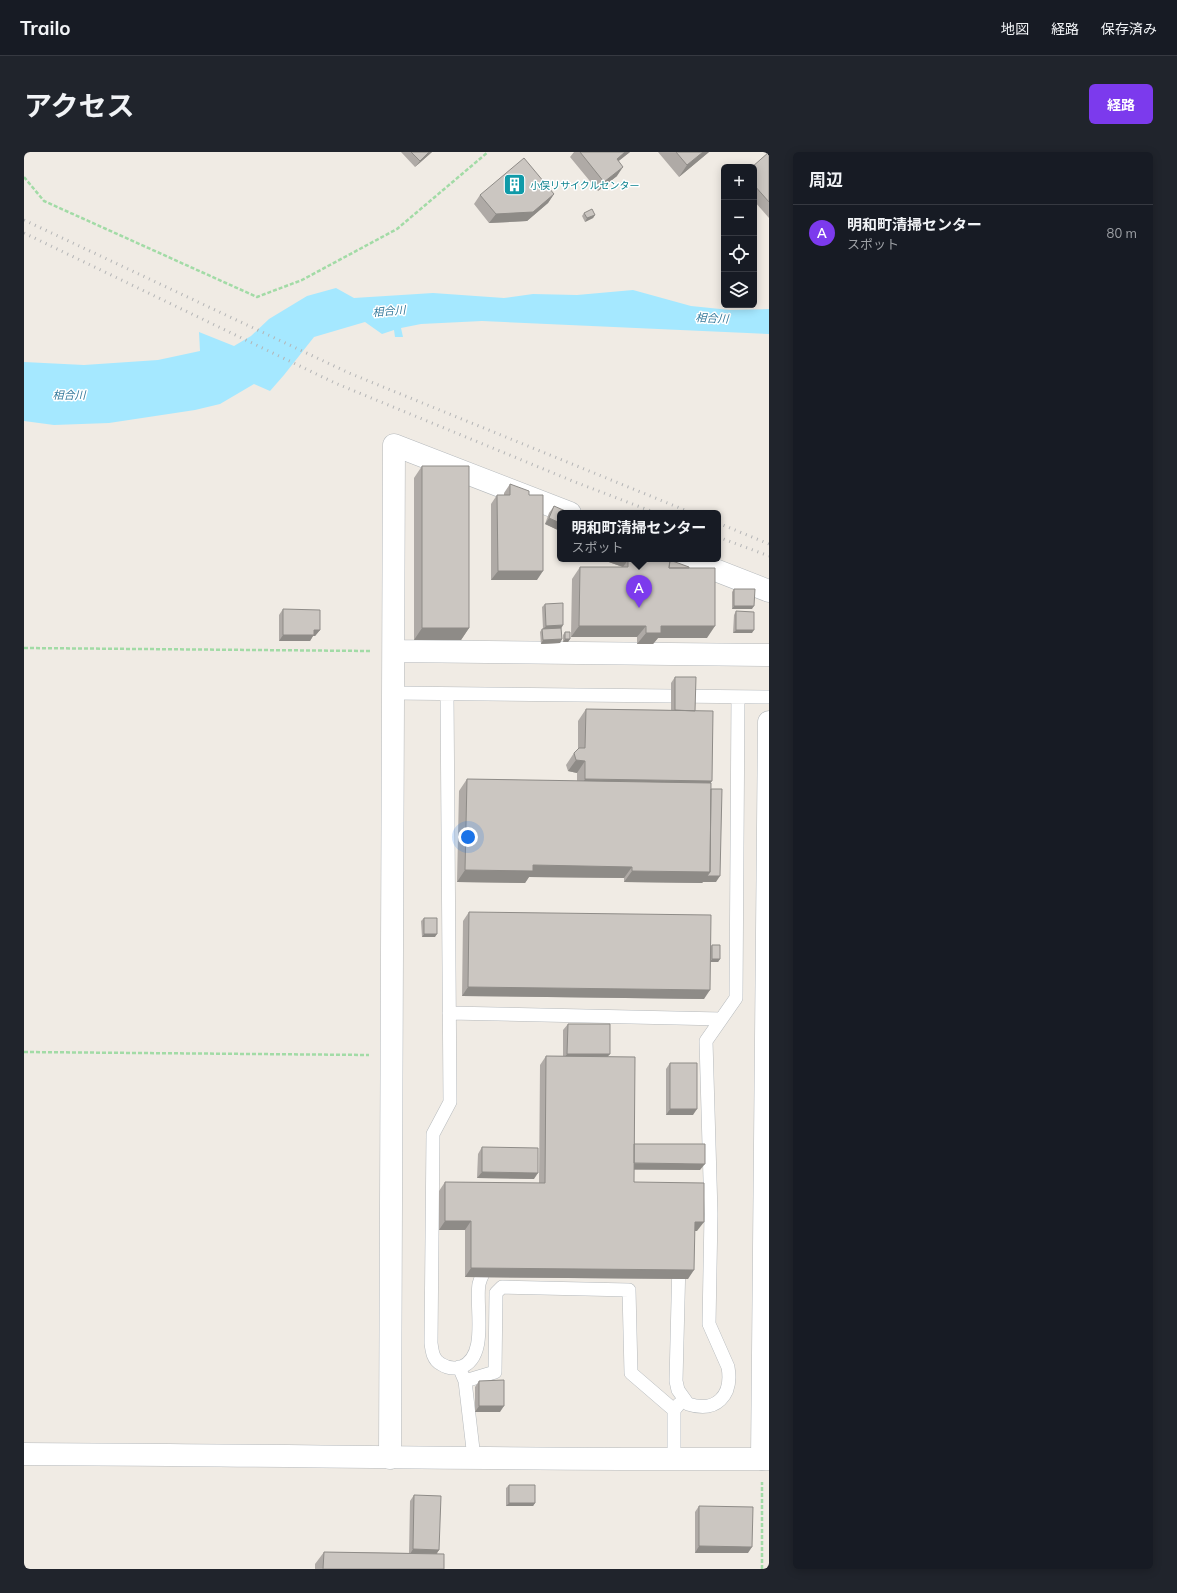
<!DOCTYPE html>
<html lang="ja">
<head>
<meta charset="utf-8">
<style>
	:root { --surface:#171b24; --page:#20242c; --text:#f1f3f6; --muted:#9ea1a6; --line:#363941; --accent:#7c3aed }
	body { margin:0; font-family:Mulish,"Noto Sans JP",sans-serif; background:var(--page); color:var(--text) }
	.controls { position:absolute; right:12px; top:12px; display:grid; overflow:hidden; border-radius:6px; box-shadow:0 2px 10px #0003 }
	.controls button { width:36px; height:36px; display:grid; place-items:center; padding:0; border:0; border-bottom:1px solid var(--line); background:var(--surface); color:var(--text); font:20px sans-serif }
	.you { position:absolute; left:444px; top:685px; width:14px; height:14px; margin:-10px; border:3px solid #fff; border-radius:50%; background:#1a73e8; box-shadow:0 0 0 6px #1a73e833 }
	.badge { display:grid; place-items:center; width:26px; height:26px; border-radius:50%; background:var(--accent); color:#fff; font-size:13px; font-weight:700 }
	.pin { position:absolute; translate:-50% -33px; filter:drop-shadow(0 1px 2px #0008) }
	.pin::after { content:''; position:absolute; top:21px; width:14px; height:12px; background:inherit; clip-path:polygon(0 0,100% 0,50% 100%) }
	.popup { position:absolute; left:533px; top:358px; width:164px; height:52px; box-sizing:border-box; display:grid; place-content:center; border-radius:6px; background:var(--surface); filter:drop-shadow(0 1px 3px #0005); font-size:13px; white-space:nowrap; color:var(--muted) }
	.popup b { font-size:15px; color:var(--text) }
	.popup::after { content:''; position:absolute; left:50%; top:100%; margin-left:-8px; border:8px solid transparent; border-top-color:var(--surface) }
	.list { margin:0; padding:0; list-style:none }
	h2 { display:flex; justify-content:space-between; align-items:center; height:52px; margin:0; padding:0 16px; font-size:17px }
	h2 small { font-size:13px; font-weight:400; color:var(--muted) }
	.list li { display:grid; grid-template-columns:26px 1fr auto; gap:12px; align-items:center; box-sizing:border-box; height:56px; padding:0 16px; border-top:1px solid var(--line) }
	.list b { display:block; font-size:15px; white-space:nowrap }
	.list p { margin:0; font-size:13px; white-space:nowrap; color:var(--muted) }
	.list em { font-size:13px; font-style:normal; color:var(--muted) }
	.icon { flex:none; width:22px; height:22px; fill:none; stroke:currentColor; stroke-width:2; stroke-linecap:round; stroke-linejoin:round }
	.map { position:relative; flex:none; width:745px; height:1417px; overflow:hidden; border-radius:6px }
	header { display:flex; align-items:center; gap:24px; box-sizing:border-box; height:56px; padding:0 20px; background:var(--surface); border-bottom:1px solid var(--line) }
	header strong { font-size:19px }
	nav { display:flex; gap:22px; margin-inline-start:auto; font-size:14px }
	.intro { display:flex; align-items:center; justify-content:space-between; box-sizing:border-box; height:96px; padding:0 24px }
	h1 { margin:0; font-size:28px }
	.button { padding:10px 18px; border-radius:6px; background:var(--accent); color:#fff; font-size:14px; font-weight:700 }
	main { display:flex; gap:24px; padding:0 24px }
	aside { flex:1; background:var(--surface); border-radius:6px; box-shadow:0 2px 10px #0003 }
	.map>svg:first-child { display:block }
	.water { fill:#a5e8ff }
	.lines { fill:none; stroke-linecap:round; stroke-linejoin:round }
	.service-casing { stroke:#b5b9bc; stroke-width:14 }
	.minor-casing { stroke:#b5b9bc; stroke-width:23 }
	.tertiary-casing { stroke:#b5b9bc; stroke-width:23 }
	.path { stroke:#a2dba6; stroke-width:2.5; stroke-dasharray:4 2; stroke-linecap:butt }
	.service { stroke:#fff; stroke-width:13 }
	.minor { stroke:#fff; stroke-width:22 }
	.tertiary { stroke:#fff; stroke-width:22 }
	.rail { stroke:#b4b5b6; stroke-width:3; stroke-dasharray:1 5; stroke-linecap:butt }
	.wall { fill:#afaaa6 }
	.shaded-wall { fill:#8e8b87 }
	.building { fill:#cbc6c1; stroke:#8e8b87 }
	.labels { text-anchor:middle; dominant-baseline:central; stroke-width:3; stroke-linejoin:round; paint-order:stroke }
	.culture-label { font-size:10px; fill:#0d838f; stroke:#fff; text-anchor:start }
	.water-label { font-size:11px; font-style:italic; fill:#347a9c; stroke:#fff }
</style>
</head>
<body>
<header>
<strong>Trailo</strong>
<nav><a>地図</a><a>経路</a><a>保存済み</a></nav>
</header>
<div class="intro"><h1>アクセス</h1><a class="button">経路</a></div>
<main>
<div class="map">
<svg width="745" height="1417" viewBox="0 0 745 1417">
	<rect width="100%" height="100%" fill="#f0ebe4"/>
	<path class="water" d="M312,136L330,146L409,141L480,146L509,142L553,143L609,138L667,154L706,158L745,157V182L458,169L397,172L377,176L379,185H371L370,178L358,182L341,170L290,185L260,223L246,239L230,232L196,252L171,258L85,271L30,273L0,269V210L60,213L134,208L176,199L175,180L210,194L227,184L245,167L283,144Z"/>
	<g class="lines">
		<defs>
			<path id="service" d="M369,541L745,545
				M423,542L426,950L409,982L407,1191C408,1199 409,1208 417,1212C423,1216 430,1217 437,1215C465,1205 451,1154 455,1132C457,1124 461,1117 467,1111
				M425,861L697,867
				M655,1109L652,1229L654,1238L664,1252C692,1261 709,1244 704,1215L685,1172L687,1062L682,889L712,846L714,545
				M435,1215L441,1229L471,1220L472,1141L478,1135L605,1138L607,1221L650,1258
				M441,1229L450,1306
				M650,1306V1258L655,1252"/>
			<path id="minor" d="M663,407L745,439
				M370,499L745,503
				M366,1306L370,293L546,361
				M738,1307L745,570"/>
			<path id="tertiary" d="M0,1302C248,1303 497,1308 745,1307"/>
		</defs>
		<use href="#service" class="service-casing"/>
		<use href="#minor" class="minor-casing"/>
		<use href="#tertiary" class="tertiary-casing"/>
		<path class="path" d="M0,25L20,49L233,145L278,128L373,77L464,0
			M0,496L347,499
			M0,900L345,903
			M738,1417V1330"/>
		<use href="#service" class="service"/>
		<use href="#minor" class="minor"/>
		<use href="#tertiary" class="tertiary"/>
		<path class="rail" d="M0,68L325,221L668,361
			M0,81L311,231L551,330L632,361
			M694,371L745,392
			M694,385L745,404"/>
	</g>
	<path class="wall" d="M377,0H408L391,15Z
		M550,0H606L594,9L593,24L574,39L546,5Z
		M634,0H685L655,25Z
		M745,0V66L730,49V15Z
		M530,42L524,51L503,69L465,71L450,52L456,43Z
		M560,61L571,63L569,66L561,70L558,64Z
		M398,314L445,476L437,488H390V326Z
		M486,332L505,343L513,428H467V352L473,343H480V341Z
		M530,354L536,361V379L521,372L525,361Z
		M579,407H625L624,408H631V407H643L683,486H634L629,492H613V485H547L548,427L556,415H599L602,411L599,415L579,408Z
		M710,437L728,457H708V440Z
		M521,452L537,476L538,487L536,491L517,492L516,480L518,477H519L518,455Z
		M259,457L296,478L291,484H289L286,489H255V463Z
		M712,459L728,481H709L710,463Z
		M541,480L546,487L544,490H539V483Z
		M651,525L671,559L687,637L692,730H679L678,731L600,730V726L505,725L501,731L433,730L435,639L443,627L553,629V621L544,619L542,613L550,601L554,597V569L562,557L647,558V531Z
		M445,760L686,795L688,793L696,807L694,810H686L680,847L438,844L439,769Z
		M400,766L411,785H398L397,769Z
		M544,872L583,905L610,992L676,1018H610V1030L673,1079H671L664,1127L441,1125V1078H415V1039L421,1030L515,1031L516,913L522,904H539V878Z
		M646,911L669,963H642V917Z
		M458,995L510,1027L453,1026L454,1002Z
		M455,1229L476,1260H451V1235Z
		M485,1333L511,1351L509,1354H482V1336Z
		M390,1343L415,1398L413,1401L420,1417H291V1412L300,1400L385,1401L386,1349Z
		M675,1354L724,1401H671V1360Z"/>
	<path class="shaded-wall" d="M405,0H408L391,15L396,9Z
		M601,0H606L586,16L593,7Z
		M679,0H685L655,25L663,13Z
		M599,15L593,24L574,39L580,30Z
		M530,42L524,51L503,69L465,71L472,62Z
		M571,63L569,66L561,70L563,66Z
		M525,366L536,371V379L521,372Z
		M580,407H603L622,415L604,408L599,415L579,408Z
		M474,419H519L513,428H467Z
		M710,454H730L728,457H708Z
		M539,473L537,477H519L522,474Z
		M555,474H622L613,485H547Z
		M637,474H691L683,486H634L629,492H613L622,481Z
		M398,476H445L437,488H390Z
		M290,478H296L291,484H289L286,489H255L259,483Z
		M712,478H730L728,481H709Z
		M538,487L536,491L517,492L519,488Z
		M541,487H546L544,490H539Z
		M552,608L561,609L553,621L544,619Z
		M561,627L688,629L680,640L553,639Z
		M509,713L608,715L600,726L505,725L501,731L433,730L441,718Z
		M608,719L686,720L696,724L692,730H679L678,731L600,730Z
		M400,782H413L411,785H398Z
		M688,807H696L694,810H686Z
		M444,835L686,838L680,847L438,844Z
		M543,902H586L581,908H539Z
		M646,957H673L669,963H642Z
		M608,1011L681,1012L676,1018L604,1017Z
		M458,1020L514,1021L510,1027L453,1026Z
		M421,1069H447L441,1078H415Z
		M671,1070H680L673,1079H664Z
		M447,1116L670,1118L664,1127L441,1125Z
		M455,1254H480L476,1260H451Z
		M485,1351H511L509,1354H482Z
		M675,1394L728,1395L724,1401H671Z
		M389,1397L415,1398L411,1404H385Z"/>
	<path class="building" d="M387,0H405L396,9Z
		M556,0H601L593,7L599,15L580,30Z
		M652,0H679L663,13Z
		M745,0V50L730,33V15H728Z
		M500,6L530,42L509,60L472,62L456,43Z
		M568,57L571,63L563,66L560,61Z
		M398,314H445V476H398Z
		M486,332L505,339V343H519V419H474L473,343H486Z
		M530,354L546,361H536V371L525,366Z
		M598,407H604L603,409Z
		M604,407H625L624,408H606Z
		M632,407H643L665,415V416H645L646,408H632Z
		M604,408H646L645,416H691V474H637V481H622V474H555L556,415H604Z
		M710,437H731L730,454H710Z
		M539,451V473L522,474L521,452Z
		M259,457L296,458V478H290V483H259Z
		M712,459L730,460V478H712Z
		M537,476L538,487L519,488L518,477Z
		M541,480H546V487H541Z
		M651,525H672L671,559L651,558Z
		M562,557L689,559L688,629L561,627V609L552,608L550,601L555,596H561Z
		M443,627L687,631L686,720L608,719V715L509,713V719L441,718Z
		M687,637H698L696,724H683L686,720Z
		M445,760L687,763L686,838L444,835Z
		M400,766H413V782H400Z
		M688,793H696V807H688Z
		M544,872H586V902H543Z
		M522,904L611,905L610,1030L680,1031V1070H671L670,1118L447,1116V1069H421V1030L521,1031Z
		M646,911H673V957H646Z
		M610,992H681V1012L610,1011Z
		M458,995L514,996V1021L458,1020Z
		M480,1228V1254H455V1229Z
		M485,1333H511V1351H485Z
		M390,1343L417,1344L415,1398L389,1397Z
		M675,1354L729,1355L728,1395L675,1394Z
		M300,1400L420,1402V1417H299Z"/>
	<defs>
		<symbol id="building-square" viewBox="-11 -11 22 22"><rect x="-9" y="-9" width="18" height="18" rx="4" fill="#0f9aa8" stroke="#fff"/><path d="M-4-6H4V6H1V3H-1V6H-4ZM-2.5-4.3h1.7v1.8h-1.7ZM.8-4.3h1.7v1.8H.8ZM-2.5-1h1.7V.8h-1.7ZM.8-1h1.7V.8H.8Z" fill="#fff"/></symbol>
	</defs>
	<g fill-rule="evenodd">
		<use href="#building-square" x="478" y="20" width="25" height="25"/>
	</g>
	<g class="labels">
		<g class="culture-label">
			<text x="506" y="33">小俣リサイクルセンター</text>
		</g>
		<g class="water-label">
			<text transform="translate(365 159) rotate(-4)">相合川</text>
			<text transform="translate(688 166) rotate(3)">相合川</text>
			<text x="45" y="243">相合川</text>
		</g>
	</g>
</svg>
<div class="controls">
<button>+</button>
<button>−</button>
<button><svg class="icon" aria-label="locate" viewBox="0 0 24 24"><circle cx="12" cy="12" r="6"/><path d="M12 2v4M12 18v4M2 12h4M18 12h4"/></svg></button>
<button><svg class="icon" aria-label="layers" viewBox="0 0 24 24"><path d="M12 4l9 5-9 5-9-5zM3 14l9 5 9-5"/></svg></button>
</div>
<div class="you"></div>
<div class="pin badge" style="left:615px;top:456px">A</div>
<div class="popup"><b>明和町清掃センター</b>スポット</div>
</div>
<aside>
<h2>周辺<small></small></h2>
<ul class="list">
<li><span class="badge">A</span><div><b>明和町清掃センター</b><p>スポット</p></div><em>80 m</em></li>
</ul>
</aside>
</main>
</body>
</html>
